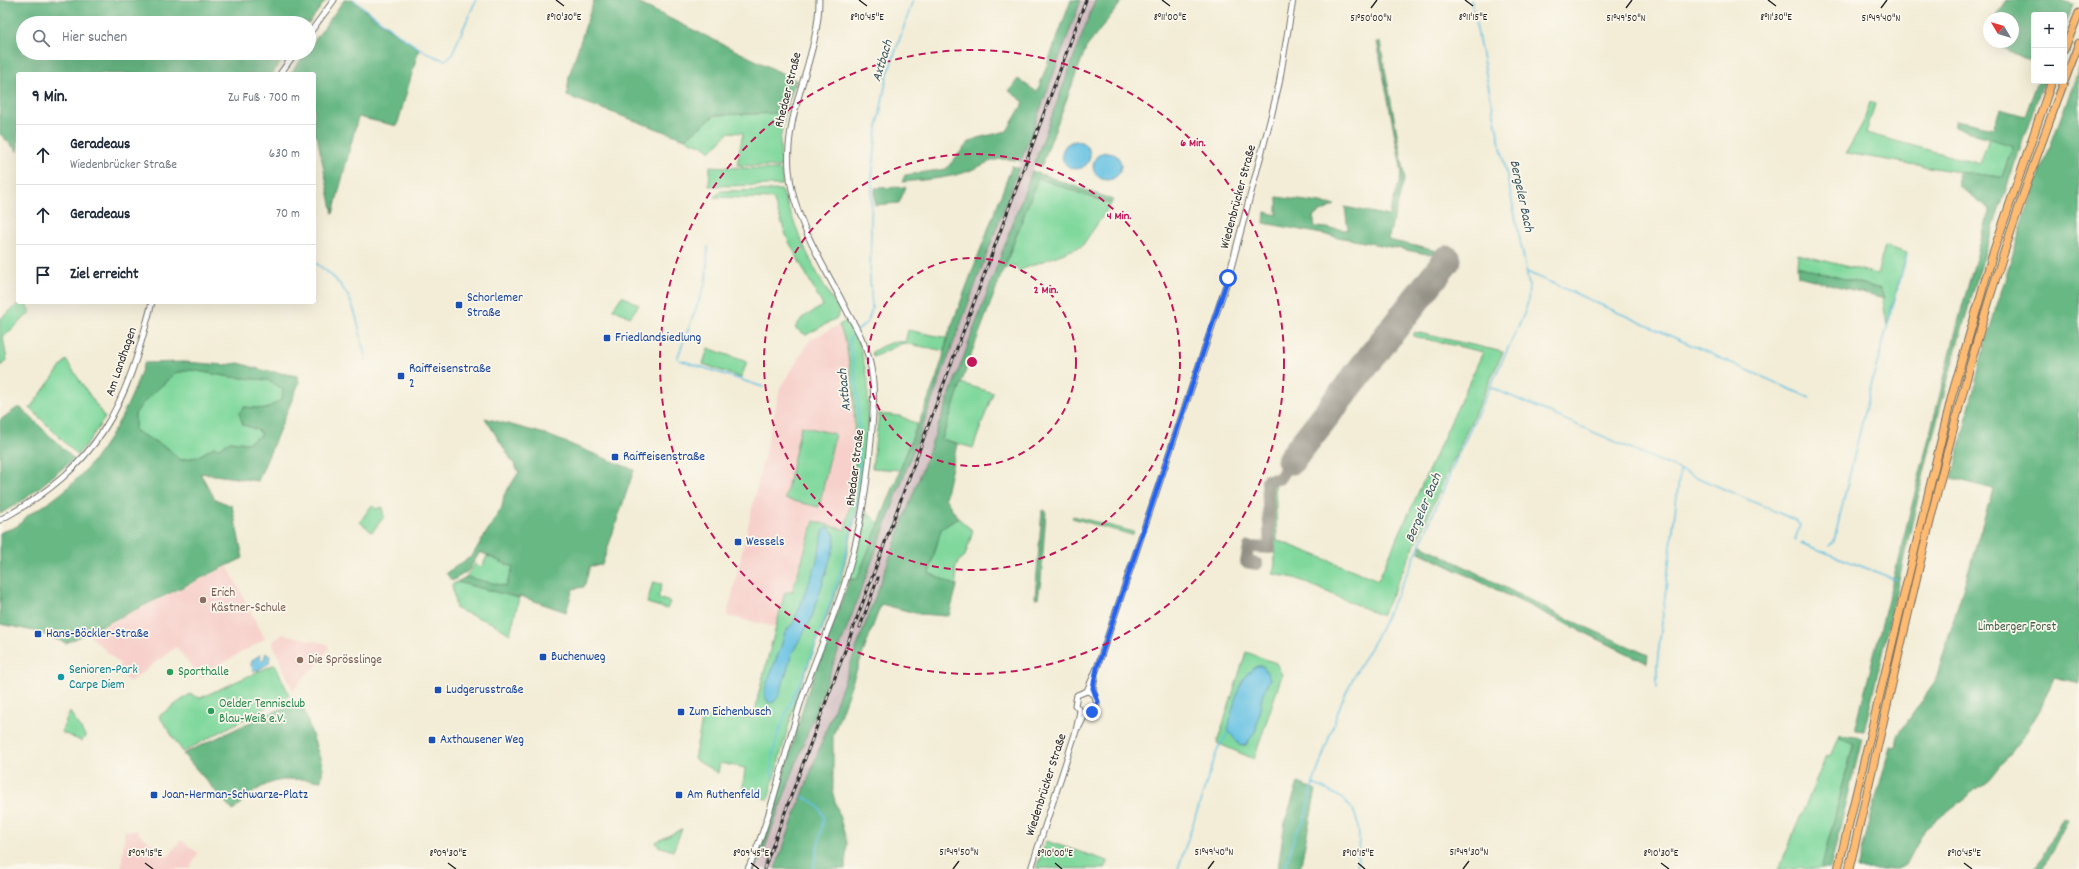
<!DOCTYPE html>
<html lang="de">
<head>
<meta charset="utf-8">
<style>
	:root { --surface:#fff; --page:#f6f6f7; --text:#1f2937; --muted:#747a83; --line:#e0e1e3 }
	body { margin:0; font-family:Dekko,sans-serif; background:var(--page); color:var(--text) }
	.controls { position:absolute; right:12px; top:12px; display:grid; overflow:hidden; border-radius:4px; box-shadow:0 4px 16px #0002 }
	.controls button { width:36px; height:36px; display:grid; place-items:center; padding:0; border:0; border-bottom:1px solid var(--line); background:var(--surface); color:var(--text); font:20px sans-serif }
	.compass { position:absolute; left:1983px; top:12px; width:36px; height:36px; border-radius:50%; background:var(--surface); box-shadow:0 4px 16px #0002; rotate:308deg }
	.stop { position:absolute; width:12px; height:12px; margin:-9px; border:3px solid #2563eb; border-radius:50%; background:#fff }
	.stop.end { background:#2563eb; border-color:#fff; box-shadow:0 1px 4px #0008 }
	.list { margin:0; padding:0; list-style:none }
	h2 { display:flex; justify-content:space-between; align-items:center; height:52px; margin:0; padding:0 16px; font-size:17px }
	h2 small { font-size:13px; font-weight:400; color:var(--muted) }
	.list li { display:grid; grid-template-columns:26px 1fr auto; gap:12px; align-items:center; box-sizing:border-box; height:60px; padding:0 16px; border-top:1px solid var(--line) }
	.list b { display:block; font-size:15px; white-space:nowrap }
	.list p { margin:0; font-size:13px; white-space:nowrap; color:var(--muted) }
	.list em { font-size:13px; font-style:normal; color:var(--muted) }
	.icon { flex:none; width:22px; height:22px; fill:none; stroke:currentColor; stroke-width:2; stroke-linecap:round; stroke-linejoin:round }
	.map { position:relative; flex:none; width:2079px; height:869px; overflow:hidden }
	.search { position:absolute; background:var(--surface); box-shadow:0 4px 16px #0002; left:16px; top:16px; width:300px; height:44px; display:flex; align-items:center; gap:10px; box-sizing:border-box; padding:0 14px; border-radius:22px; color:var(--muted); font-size:15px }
	.panel { position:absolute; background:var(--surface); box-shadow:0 4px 16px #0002; left:16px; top:72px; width:300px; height:232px; border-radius:4px }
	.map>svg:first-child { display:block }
	.built { fill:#f7d0cb }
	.industrial { fill:#d2bec2 }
	.green { fill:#80d89d; stroke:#568264 }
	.forest { fill:#68b884; stroke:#4a7258; fill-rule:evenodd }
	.water { fill:#65c1e3; stroke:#487687 }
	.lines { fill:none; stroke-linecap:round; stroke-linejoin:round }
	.stream { stroke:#65c1e3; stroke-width:1.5 }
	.taxiway { stroke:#8f8c81; stroke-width:12 }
	.runway { stroke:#8f8c81; stroke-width:29 }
	.minor-casing { stroke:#716f67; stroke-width:7 }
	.highway-casing { stroke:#716f67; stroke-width:9 }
	.minor { stroke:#fff; stroke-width:5 }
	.highway { stroke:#ffbb71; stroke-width:7 }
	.rail-casing { stroke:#2b2b2b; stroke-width:3 }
	.rail { stroke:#fbf7ec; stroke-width:1.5; stroke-dasharray:4.5; stroke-linecap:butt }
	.route { stroke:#2563eb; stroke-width:5 }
	.ticks { fill:none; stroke:#2b2b2b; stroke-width:1.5 }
	.ring { fill:none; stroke:#c2185b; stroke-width:2; stroke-dasharray:7 5 }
	.transit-dot { fill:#1a4fb4; stroke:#fbf7ec; stroke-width:1.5 }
	.education-dot { fill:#8d6e63; stroke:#fbf7ec; stroke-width:1.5 }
	.leisure-dot { fill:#2e9e5b; stroke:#fbf7ec; stroke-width:1.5 }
	.culture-dot { fill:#0f9aa8; stroke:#fbf7ec; stroke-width:1.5 }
	.labels { text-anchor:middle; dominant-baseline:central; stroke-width:3.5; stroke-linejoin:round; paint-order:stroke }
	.street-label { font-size:13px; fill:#2b2b2b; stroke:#fbf7ec }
	.transit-label { font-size:13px; fill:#164399; stroke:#fbf7ec; text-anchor:start }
	.education-label { font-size:13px; fill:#785e54; stroke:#fbf7ec; text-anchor:start }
	.park-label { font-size:13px; fill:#445f4d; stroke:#fbf7ec }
	.culture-label { font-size:13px; fill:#0d838f; stroke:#fbf7ec; text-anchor:start }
	.leisure-label { font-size:13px; fill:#27864d; stroke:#fbf7ec; text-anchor:start }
	.water-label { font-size:14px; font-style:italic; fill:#3c5862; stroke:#fbf7ec }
	.ticks-label { font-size:10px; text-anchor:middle; fill:#2b2b2b; stroke:#fbf7ec; stroke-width:3.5; stroke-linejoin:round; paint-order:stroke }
	.centre { fill:#c2185b; stroke:#fbf7ec; stroke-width:2 }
	.ring-label { font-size:12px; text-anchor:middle; font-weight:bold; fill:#c2185b; stroke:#fbf7ec; stroke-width:3.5; stroke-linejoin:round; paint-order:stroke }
</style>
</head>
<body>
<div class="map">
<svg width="2079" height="869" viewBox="0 0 2079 869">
	<rect width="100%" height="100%" fill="#fbf7ec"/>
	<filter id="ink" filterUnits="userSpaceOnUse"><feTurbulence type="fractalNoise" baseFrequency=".025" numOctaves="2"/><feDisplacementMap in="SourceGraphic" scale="8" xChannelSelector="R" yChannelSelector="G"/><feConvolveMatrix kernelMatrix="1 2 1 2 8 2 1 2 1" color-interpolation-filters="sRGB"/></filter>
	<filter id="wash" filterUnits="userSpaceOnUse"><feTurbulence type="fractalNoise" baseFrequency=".012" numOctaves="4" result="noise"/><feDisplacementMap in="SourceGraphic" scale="16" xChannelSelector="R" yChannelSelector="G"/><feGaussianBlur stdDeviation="0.9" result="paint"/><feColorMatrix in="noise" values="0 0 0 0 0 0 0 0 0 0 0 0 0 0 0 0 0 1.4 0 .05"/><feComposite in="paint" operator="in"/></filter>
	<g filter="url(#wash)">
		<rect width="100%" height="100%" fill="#f3edd7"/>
		<path class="built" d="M839,325L846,343L854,394L855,479L845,531L814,521L791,592H785L776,627L727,616L780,388L810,340Z
			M228,567L265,639L214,668L202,679L176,647L130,682L114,669L121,665L88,634Z
			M283,634L327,644L329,648L315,668L310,670L293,691L272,642Z
			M137,830L138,833L168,857L181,840L198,853L189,869H121L125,831Z"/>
		<path class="industrial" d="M1081,0H1095L775,869H757Z"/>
		<path class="green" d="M1870,102L1875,104L1866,133L1980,164L1989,138L2013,145L2002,177L1958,172L1846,153L1864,121Z
			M785,113L780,140L781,167L737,165L743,133L729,132L711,151L706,147L685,139L715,115Z
			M710,166L781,170L783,185L709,186Z
			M1038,178L1111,204L1082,246L1018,271L1015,265L1004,269Z
			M782,190C797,232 814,274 840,311L837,318L806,335L795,328L802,318L823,306L788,240L773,199L714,197L721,191Z
			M1885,246L1907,253L1887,325L1881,289L1797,266L1798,254L1877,274Z
			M622,296L639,305L630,317L613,309Z
			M21,302H24L31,312L3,337L7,361L0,366V319Z
			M846,321L860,346L868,380V427L860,497L841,580L798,692L768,800L743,788L745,768L720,763L718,773L694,759L703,716L754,718L758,696L785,592H792L814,521L845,530L855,479L854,394L846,343L839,325Z
			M908,330L947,338L945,351L903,343L873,357L872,352C883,345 892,341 905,342Z
			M1415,332L1503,352L1382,616L1295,578L1273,574L1275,564L1271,482H1275L1277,540L1378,580L1483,352L1413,336Z
			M708,348L747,362L741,378L703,364Z
			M66,360L105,418L86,445L77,455L30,408Z
			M191,370L231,377L267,380L283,389L282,399L266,409L244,407L243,425L258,430L262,435L247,443L230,441L219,448L214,447L197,457L180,460L169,449L135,431V414L142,404L175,373Z
			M961,383L993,393L973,448L942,439Z
			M879,414L900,416L917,424L900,470L872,468Z
			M801,426L835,434L819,507L785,499Z
			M372,505L376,509L382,507L384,517L372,532L360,522Z
			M866,512L880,524L857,580L851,579L848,583Z
			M1073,516L1134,532L1132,535L1072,518Z
			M958,518L973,531L965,556L958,562L955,570L957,586L929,573L941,529Z
			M487,556L513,567L506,587L466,577L475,564L482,567Z
			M457,582L519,598L510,634L494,624L456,609L452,585Z
			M653,582L662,584L658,598L670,602L667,609L647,603Z
			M1246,652L1276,663L1282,675L1254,759L1217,743Z
			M275,664L289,695L183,752L159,716L190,694L200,698Z
			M70,712L86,737L81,741L61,732Z
			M1838,738L1854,742L1821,869H1805L1799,867L1797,869H1778L1827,755L1830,756Z
			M682,829L673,851L658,846L656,842Z
			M1046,841L1108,861L1105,869L1036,868Z"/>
		<path class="forest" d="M0,0H326L309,23H23V53H287L272,74H18V152L0,134Z
			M344,0H352L385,26L419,49L397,126L358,117L333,214L317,136L314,135V74H290L306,53H309V48Z
			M594,0H632L796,80L785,113L715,115L685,139L567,96L569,76Z
			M1071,0H1081L1021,161C991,154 985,167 960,174C941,179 921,180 902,182L905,175L946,169L968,143L977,138L1007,131L1024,102L1009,91L1018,79L1037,92Z
			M1095,0H1123L1086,48L1041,167L1034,164Z
			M2007,0H2059L2073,4L2064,28V15H2034V63L1991,42H2013V18H1995Z
			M1377,42H1380L1405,176L1388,240L1442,252L1427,254L1264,223L1265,212L1277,215V197L1335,205L1313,216L1315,227L1348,230L1345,207L1389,216L1402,173Z
			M2079,68V683L2054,677L2041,708L2025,734L1989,779L1925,829L1906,865L1897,869H1857L1890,746L1896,747L1898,735L1935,682L1993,489L1952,478L1985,344L2025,215Z
			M2038,81H2044C2013,166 1984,252 1959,339C1922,469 1895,600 1864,731L1855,730L1962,307L1990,209L1959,186L1958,172L2002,177L2013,146L1954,127L1956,120L1993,128L2000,109L2025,116Z
			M1012,166L1019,168L759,863L754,861L777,796L807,694L848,583L851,579H857L935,382L945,351L947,338Z
			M1032,171L1113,200L1111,204L1038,178L974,347L942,439L957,444L945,498L958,518L941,529L929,573L957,586L949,616L919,614L881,604L833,735V794L847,843L845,869H775Z
			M906,187L899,203L875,205V188Z
			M1797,266L1881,289L1884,298L1798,276Z
			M184,362L225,365L239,363L262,370L298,376L299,383L258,481L200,473L215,499L232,506L243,558L66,643L34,631L0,624V533C5,529 12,530 17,526C23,522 26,515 33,512C89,482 125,422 144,363ZM191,370L231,377L267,380L283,389L282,399L266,409L244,407L239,413L243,425L258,430L262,435L247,443L230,441L219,448L214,447L197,457L180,460L169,449L135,431V414L142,404L175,373Z
			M17,408H21L74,459L25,499L0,514V420Z
			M485,418L545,434L634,470L602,565L590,566L584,587L573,589L566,612L520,596L519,598L457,582L466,577L506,586L513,567L480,552L468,571L452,581L446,573L472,556L502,507L504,495L519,472Z
			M1042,510L1046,511L1041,580L1038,598H1035Z
			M1422,545L1559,615L1648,655L1647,663L1419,552Z
			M301,702L323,767L321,781C279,776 262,780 233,811L183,754L265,715Z
			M1839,735L1862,738L1830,869H1821L1854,743L1838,738Z
			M1298,783L1316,790L1300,869H1278L1285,821Z
			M2063,817L2068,819L2043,869H2036Z"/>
		<path class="water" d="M1062 155a14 14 0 1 1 28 0a14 14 0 1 1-28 0Z
			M1093 166a14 14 0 1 1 28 0a14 14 0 1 1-28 0Z
			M826,528H830L835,536V544L811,620L792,653L780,694L774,702L769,703L764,695L767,682L781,647L785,632L794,622L816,564L823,532Z
			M266,653L270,656L269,663L258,670L254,671L251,665L252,660L260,655L261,660L263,661Z
			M1257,666H1263L1270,678L1262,697L1256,730L1246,745L1240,746L1228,730C1232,712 1238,674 1257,666Z"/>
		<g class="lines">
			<path class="stream" d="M354,0C375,16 421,55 445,60L451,56L476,0
				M1471,0L1500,144
				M314,262C357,290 355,315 366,360
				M1527,272L1810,398
				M677,359L706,282L708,247
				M680,360L763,387
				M1490,387L1795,520L1800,525L1795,540
				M1801,543L1897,580
				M1829,546L1834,541L1869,393L1907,255
				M1657,688V664L1680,470
				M772,777C767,742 800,685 813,652C830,606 846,558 856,510C860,490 859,470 859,450C859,413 858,378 849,342L851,336L868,321L872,309L870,278L872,179L877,129L887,76L913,0
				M1313,784C1363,804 1361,819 1357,869
				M803,797C813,800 820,807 824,817L813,869
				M1178,869L1218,748L1228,733
				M1285,869L1296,832L1304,821L1313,784L1341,703L1356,672L1379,632L1412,563L1455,462L1524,314L1528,302L1529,284L1501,147"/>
			<path class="taxiway" d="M1257,564L1246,562L1249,547L1270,548L1267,480L1279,479L1291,460"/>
			<path class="runway" d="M1291,460L1447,260"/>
		</g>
	</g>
	<g filter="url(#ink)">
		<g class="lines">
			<defs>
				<path id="minor" d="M309,34L334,0
					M280,74L295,53
					M0,520C100,465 125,409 152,302
					M1087,691L1097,668L1228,279L1270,121L1279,84L1293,0
					M1094,694L1087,691L1077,695L1075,705L1080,711L1090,713L1097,705L1093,688L1095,678
					M1079,727L1086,713
					M748,869C773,814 784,753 803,695C816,656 834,619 846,579C860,534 867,487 871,440C873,415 876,388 870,363C866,345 857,329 848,313C826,268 793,221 789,170C784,109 819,58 819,0
					M1031,869L1076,731L1080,711"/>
				<path id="highway" d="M2064,50L2079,13
					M1838,869L1952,395L1994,250L2052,81
					M1849,869C1891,693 1928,515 1977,341C2006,239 2041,141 2079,43"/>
			</defs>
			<use href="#minor" class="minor-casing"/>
			<use href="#highway" class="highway-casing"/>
			<use href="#minor" class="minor"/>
			<use href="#highway" class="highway"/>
			<defs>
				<path id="rail" d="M860,627L878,578
					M764,869L1086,0"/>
			</defs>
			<use href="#rail" class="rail-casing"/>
			<use href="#rail" class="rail"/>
		</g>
	</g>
	<g class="lines" filter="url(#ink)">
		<path class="route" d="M1092,712L1098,702L1093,688L1097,668L1228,278"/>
	</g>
	<path class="ticks" d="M556,0L564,6M859,0L867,6M1162,0L1170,6M1465,0L1473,6M1768,0L1776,6M1371,8L1377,0M1626,8L1632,0M1881,8L1887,0M145,863L153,869M448,863L456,869M751,863L759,869M1055,863L1062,869M1358,863L1365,869M1661,863L1669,869M1964,863L1972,869M953,869L959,861M1208,869L1214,861M1463,869L1469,861"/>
	<g class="ring">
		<circle cx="972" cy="362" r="104"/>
		<circle cx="972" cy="362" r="208"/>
		<circle cx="972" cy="362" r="312"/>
	</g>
	<g class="transit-dot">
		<rect x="455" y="301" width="8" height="8" rx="2"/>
		<rect x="603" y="334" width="8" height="8" rx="2"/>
		<rect x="397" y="372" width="8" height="8" rx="2"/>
		<rect x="611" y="453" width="8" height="8" rx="2"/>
		<rect x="734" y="538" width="8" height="8" rx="2"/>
		<rect x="34" y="630" width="8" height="8" rx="2"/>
		<rect x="539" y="653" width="8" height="8" rx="2"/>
		<rect x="434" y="686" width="8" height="8" rx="2"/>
		<rect x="677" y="708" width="8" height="8" rx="2"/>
		<rect x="428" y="736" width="8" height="8" rx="2"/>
		<rect x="150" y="791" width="8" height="8" rx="2"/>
		<rect x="675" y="791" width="8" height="8" rx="2"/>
	</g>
	<g class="education-dot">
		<circle cx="203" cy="600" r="4"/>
		<circle cx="300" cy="660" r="4"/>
	</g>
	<g class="leisure-dot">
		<circle cx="170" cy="672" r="4"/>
		<circle cx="211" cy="711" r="4"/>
	</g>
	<circle class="culture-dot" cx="61" cy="677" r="4"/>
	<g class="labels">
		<g class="street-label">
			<text transform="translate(789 90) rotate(-76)">Rhedaer Straße</text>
			<text transform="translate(1239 197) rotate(-75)">Wiedenbrücker Straße</text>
			<text transform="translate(122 362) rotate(-71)">Am Landhagen</text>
			<text transform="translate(856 468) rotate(-83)">Rhedaer Straße</text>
			<text transform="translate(1047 785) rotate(-72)">Wiedenbrücker Straße</text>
		</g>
		<g class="transit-label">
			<text x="467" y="298">Schorlemer<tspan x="467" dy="15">Straße</tspan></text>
			<text x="615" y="338">Friedlandsiedlung</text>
			<text x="409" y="369">Raiffeisenstraße<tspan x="409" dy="15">2</tspan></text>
			<text x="623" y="457">Raiffeisenstraße</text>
			<text x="746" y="542">Wessels</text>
			<text x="46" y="634">Hans-Böckler-Straße</text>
			<text x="551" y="657">Buchenweg</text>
			<text x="446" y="690">Ludgerusstraße</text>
			<text x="689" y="712">Zum Eichenbusch</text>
			<text x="440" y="740">Axthausener Weg</text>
			<text x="162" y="795">Joan-Herman-Schwarze-Platz</text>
			<text x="687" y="795">Am Ruthenfeld</text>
		</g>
		<g class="education-label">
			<text x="211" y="593">Erich<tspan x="211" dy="15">Kästner-Schule</tspan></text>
			<text x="308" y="660">Die Sprösslinge</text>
		</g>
		<g class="park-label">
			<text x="2017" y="627">Limberger Forst</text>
		</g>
		<g class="culture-label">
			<text x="69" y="670">Senioren-Park<tspan x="69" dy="15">Carpe Diem</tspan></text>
		</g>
		<g class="leisure-label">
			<text x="178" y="672">Sporthalle</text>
			<text x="219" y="704">Oelder Tennisclub<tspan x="219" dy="15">Blau-Weiß e.V.</tspan></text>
		</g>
		<g class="water-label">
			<text transform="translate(883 61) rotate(-73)">Axtbach</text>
			<text transform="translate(1521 196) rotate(78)">Bergeler Bach</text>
			<text transform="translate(845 390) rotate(-96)">Axtbach</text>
			<text transform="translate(1424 508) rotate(-67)">Bergeler Bach</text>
		</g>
	</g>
	<g class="ticks-label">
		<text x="564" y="20">8°10'30"E</text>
		<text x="867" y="20">8°10'45"E</text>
		<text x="1170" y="20">8°11'00"E</text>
		<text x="1473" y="20">8°11'15"E</text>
		<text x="1776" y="20">8°11'30"E</text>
		<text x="1371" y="21">51°50'00"N</text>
		<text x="1626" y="21">51°49'50"N</text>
		<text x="1881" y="21">51°49'40"N</text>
		<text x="959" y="855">51°49'50"N</text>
		<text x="1214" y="855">51°49'40"N</text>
		<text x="1469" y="855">51°49'30"N</text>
		<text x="145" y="856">8°09'15"E</text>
		<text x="448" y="856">8°09'30"E</text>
		<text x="751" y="856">8°09'45"E</text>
		<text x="1055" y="856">8°10'00"E</text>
		<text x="1358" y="856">8°10'15"E</text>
		<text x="1661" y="856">8°10'30"E</text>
		<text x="1964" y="856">8°10'45"E</text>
	</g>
	<circle cx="972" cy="362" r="6" class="centre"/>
	<g class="ring-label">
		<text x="1193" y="146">6 Min.</text>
		<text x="1119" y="219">4 Min.</text>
		<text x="1046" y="293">2 Min.</text>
	</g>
</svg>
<div class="controls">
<button>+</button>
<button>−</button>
</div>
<svg class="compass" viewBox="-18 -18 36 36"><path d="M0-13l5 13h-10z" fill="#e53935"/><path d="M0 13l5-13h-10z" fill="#747a83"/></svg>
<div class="stop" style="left:1228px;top:278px"></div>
<div class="stop end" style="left:1092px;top:712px"></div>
<div class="search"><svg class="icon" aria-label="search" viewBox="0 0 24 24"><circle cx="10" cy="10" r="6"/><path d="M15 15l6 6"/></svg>Hier suchen</div>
<section class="panel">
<h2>9 Min.<small>Zu Fuß · 700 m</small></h2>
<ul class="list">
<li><svg class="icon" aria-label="ahead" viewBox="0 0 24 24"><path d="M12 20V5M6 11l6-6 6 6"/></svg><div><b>Geradeaus</b><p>Wiedenbrücker Straße</p></div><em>630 m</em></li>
<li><svg class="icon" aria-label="ahead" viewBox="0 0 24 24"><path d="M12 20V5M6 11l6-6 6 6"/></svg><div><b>Geradeaus</b></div><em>70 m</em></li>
<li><svg class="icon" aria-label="arrive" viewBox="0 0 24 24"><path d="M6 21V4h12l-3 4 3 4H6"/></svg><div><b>Ziel erreicht</b></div></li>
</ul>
</section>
</div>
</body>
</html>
